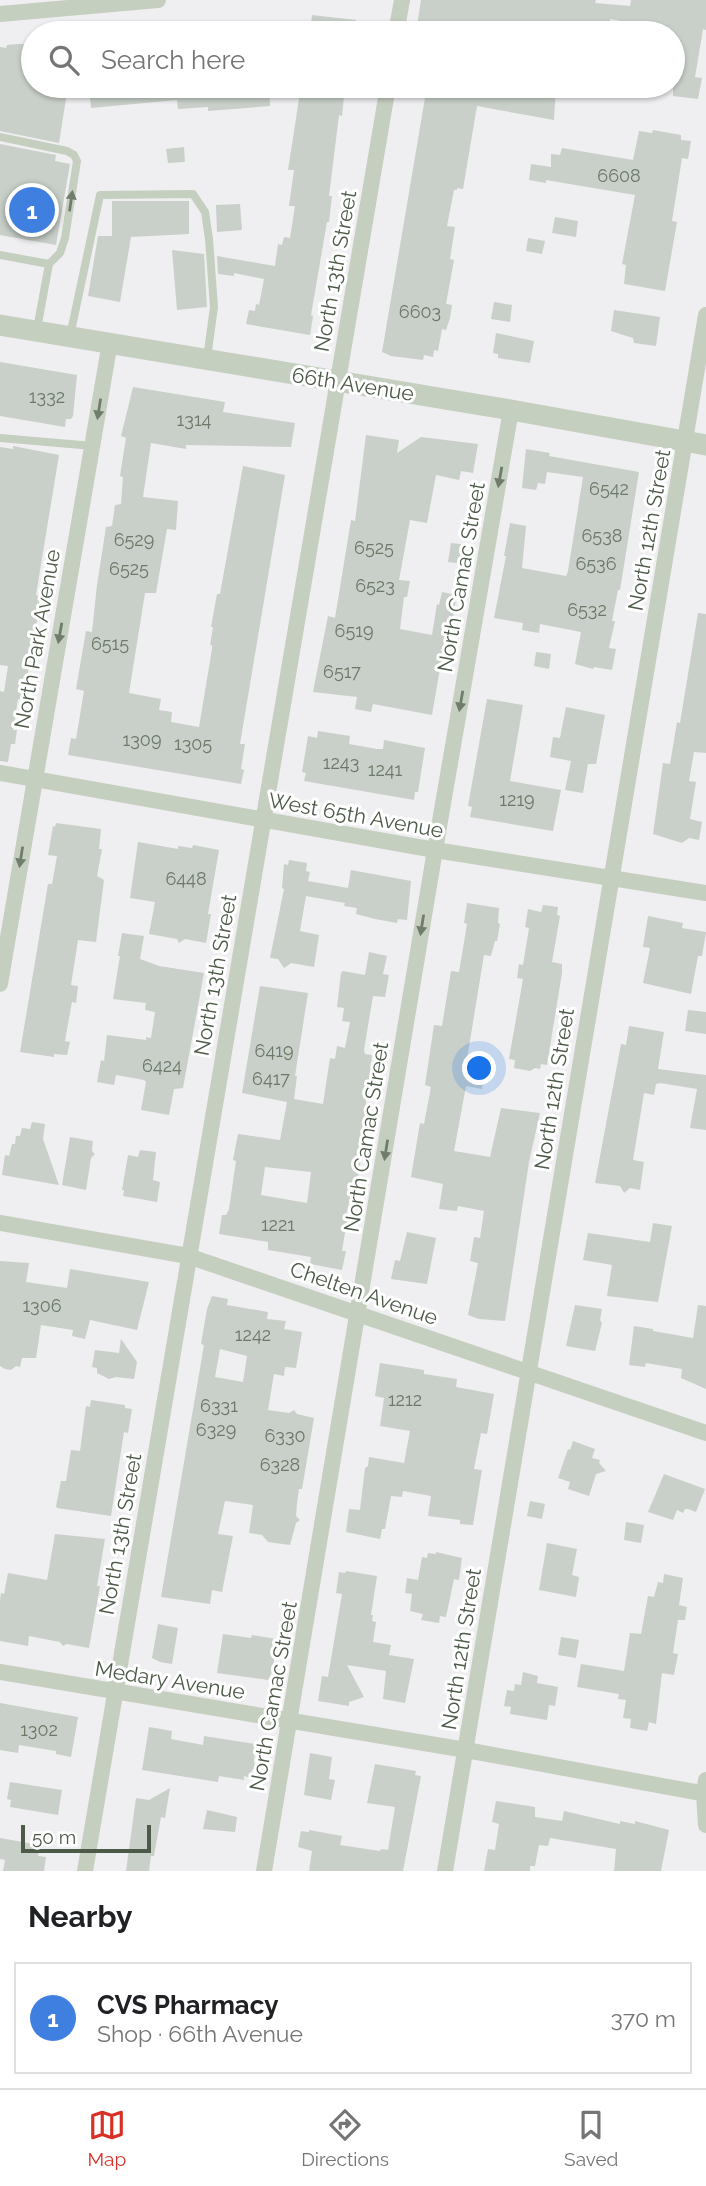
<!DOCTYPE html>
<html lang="en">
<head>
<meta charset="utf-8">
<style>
	:root { --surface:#fff; --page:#f6f6f6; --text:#202124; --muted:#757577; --line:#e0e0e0; --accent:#d93025 }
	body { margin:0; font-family:Raleway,sans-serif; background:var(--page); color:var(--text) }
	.scale { position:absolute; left:21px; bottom:18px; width:130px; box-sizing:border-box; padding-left:7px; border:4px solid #4d5a48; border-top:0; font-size:19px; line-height:24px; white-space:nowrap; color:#4d5a48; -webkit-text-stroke:5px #fff; paint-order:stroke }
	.you { position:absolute; left:480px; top:1069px; width:24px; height:24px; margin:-18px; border:5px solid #fff; border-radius:50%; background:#1a73e8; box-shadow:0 0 0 10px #1a73e833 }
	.badge { display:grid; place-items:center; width:46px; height:46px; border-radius:50%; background:var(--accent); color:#fff; font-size:23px; font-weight:700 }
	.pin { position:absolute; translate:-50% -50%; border:4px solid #fff; box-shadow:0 2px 7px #0006 }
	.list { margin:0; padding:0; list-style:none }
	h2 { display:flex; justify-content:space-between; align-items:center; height:91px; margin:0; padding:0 28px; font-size:30px }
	h2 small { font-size:23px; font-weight:400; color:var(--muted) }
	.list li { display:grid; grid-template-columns:46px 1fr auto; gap:21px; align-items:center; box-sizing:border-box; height:112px; margin:0 14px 14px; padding:0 14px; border:2px solid var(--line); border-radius:0px }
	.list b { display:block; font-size:26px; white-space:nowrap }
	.list p { margin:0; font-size:23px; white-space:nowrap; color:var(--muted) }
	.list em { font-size:23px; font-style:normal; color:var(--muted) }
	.icon { flex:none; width:38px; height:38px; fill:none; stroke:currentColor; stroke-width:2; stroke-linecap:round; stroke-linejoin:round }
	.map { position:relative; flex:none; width:706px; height:1871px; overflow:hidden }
	.search { position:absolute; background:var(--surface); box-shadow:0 2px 5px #0004; left:21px; right:21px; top:21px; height:77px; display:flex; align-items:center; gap:18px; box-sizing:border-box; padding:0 24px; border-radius:38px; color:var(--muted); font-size:26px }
	.sheet { height:217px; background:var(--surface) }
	nav { display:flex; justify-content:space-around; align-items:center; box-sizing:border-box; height:98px; border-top:2px solid var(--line); background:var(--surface); font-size:19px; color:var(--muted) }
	nav a { display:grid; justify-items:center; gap:4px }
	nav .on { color:var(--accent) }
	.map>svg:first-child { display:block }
	.building { fill:#c9d0c9; fill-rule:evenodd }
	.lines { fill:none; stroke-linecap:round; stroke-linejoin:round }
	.service { stroke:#c5cfc0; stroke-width:8 }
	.minor { stroke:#c5cfc0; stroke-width:16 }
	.tertiary { stroke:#c5cfc0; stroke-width:21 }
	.oneway { fill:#717d6c }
	.labels { text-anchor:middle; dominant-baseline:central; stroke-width:6; stroke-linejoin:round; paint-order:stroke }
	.number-label { font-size:18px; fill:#6c7868 }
	.street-label { font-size:21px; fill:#4d5a48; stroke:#fff }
</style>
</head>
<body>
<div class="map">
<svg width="706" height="1871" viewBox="0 0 706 1871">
	<rect width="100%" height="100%" fill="#efeef0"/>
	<path class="building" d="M421,0H596L595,3L630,6L631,0H706V30L703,29L695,77L702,78L698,99L673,96V33H656L657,28L610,19L609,33H416Z
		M312,15L356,20L354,33H310Z
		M19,44H33V86H68L59,143L0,131V47L6,48L7,45Z
		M89,86H269L270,106L208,111V107L178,109L177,100L91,108Z
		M301,86H345L342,116L339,115L329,196H332L329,222H327L311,315L313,316L310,335L246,324L249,310L255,311L256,304L259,305L264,279L234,273V276L218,274L217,256L275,266L278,244L282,245L284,237L290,238L295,206H289L294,170H288Z
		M427,86H556L554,120L477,106L463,189L457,188V190H454L447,226L455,227L450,259L454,260L446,304L452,305L450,318L446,330L442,329L438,351L434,350L433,357L424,355L423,360L391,356L382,352Z
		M653,130L681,135V140L691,141L688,159L682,158L672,221L677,222L665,291L624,284L626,265L622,264L635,195L546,180V183L529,180L531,164L551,167V154L560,155L562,148L633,160L639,131L652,133Z
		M0,144L56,155L55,161L70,164L56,245L0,235Z
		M184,147L185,162L168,163L166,149Z
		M112,201H189V234L131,237L120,302L88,296L98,236H112Z
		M240,204L242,230L217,232L216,205Z
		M555,217L578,221L576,237L552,233Z
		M528,238L545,241L542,254L526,251Z
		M172,250L204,254L207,307L177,310Z
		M494,302L512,305L510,322L491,319Z
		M614,310L660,317L656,346L634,343L633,338L611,331Z
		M496,333L534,341L530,363L498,358V354L493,353Z
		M0,362L77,375L73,416L71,419H66L65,427L0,416Z
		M133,387L225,402L223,412L295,423L291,447L186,445V449L151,443L143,497L178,501L176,530L167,529L156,593H145L129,693L161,699L159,710L172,712L171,722L199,727L212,649V645H210L213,627H211L217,594H220L243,466L285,475L240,744H245L241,769L244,770L241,784L68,755L71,738L76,739L84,691L76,689L86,631L92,632L97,585L106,527L112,526L115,505L121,504L123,477L120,476L126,438L121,436Z
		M366,435L399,440L397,453L421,437L478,444L473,473L461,471L459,480L436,475L427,523L410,520L399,580L410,581L407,597H404L400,629L432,635L437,604L439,605L442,592L457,595L453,617L449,616L432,715L373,704L371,712L355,709L357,697L313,692L328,616L335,618L351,520L355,521Z
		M13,446L59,455L36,595L40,597L36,629L26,684H24L22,700L18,699L13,730H17L15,744H11L8,762L0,761V691L4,692L8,666L0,665V447L13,449Z
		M526,449L550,453L549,456L639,472L620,590H618L612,621H615L609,648L616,649L612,670L594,667L593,669L575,664L581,632L540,624L539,633L522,630L523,623L494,618L506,556H504L510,523L526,526L522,568L566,576L568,571L583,477L547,472L545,484L538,483L536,490L522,488Z
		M451,543L468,545L464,564L448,562Z
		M698,613L706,614V753L694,752L689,781L696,782L690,819L702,822L699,840L689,838L682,843L653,834L663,763L670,764L677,722L680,723Z
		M536,652L551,654L549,669L534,666Z
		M487,699L523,705L510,781L561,790L553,831L470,817L472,807L468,806Z
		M566,707L605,715L596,764H588L583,793L565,790L571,761L550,757L553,737L560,738Z
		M318,731L350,736L349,744L377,749H383L384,740L425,748L418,792H415L414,800L304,781L306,773L302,772L308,736L317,738Z
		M56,823L101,829L99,849H102L97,876L104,880L96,942L78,940L71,985L78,986L76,1003L72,1002L65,1041L70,1042L67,1055L54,1054V1057L20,1052L48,884H52L57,856L48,855L53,826L55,827Z
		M138,842L178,849V846L192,848L193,845L219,850L208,914H211L206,943L185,939L179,943L177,939L149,934L155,902L130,898Z
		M289,860L307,863L306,871L310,872L308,881L348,888L351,870L411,881L407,920L398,919L397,923L375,919L356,914L357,908L344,906L345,903L306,896L300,931L319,935L314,967L291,963L284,968L278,959L270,958L284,889L282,888L284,864L288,865Z
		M467,903L499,908L498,923L500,924L497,941H495L491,956L484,955L465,1071L484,1075L482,1089L466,1086L454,1151L490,1157L501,1108L540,1113L529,1162L505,1321L479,1319L468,1315L478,1263L470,1261L474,1237L480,1238L484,1211L458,1206L457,1211L439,1209L443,1184L411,1177L420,1123L424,1124L431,1087L425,1085L434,1025L442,1026L451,971L459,972L467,924L464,923Z
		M543,905L558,907L557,915L560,916L552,962L562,964V973L547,1065L541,1064L540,1069L535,1068L530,1071L514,1068L515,1060L509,1059L523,979L517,978L519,964L523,965L529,928L525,927L528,909L541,912Z
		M648,916L683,923L682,928L706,932L702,956H698L691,994L643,983L650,948L643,947Z
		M122,933L144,936L140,959L159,966L204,973L183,1088L174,1089L169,1115L141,1110L146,1082L144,1080L116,1075L114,1085L97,1082L101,1060L104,1061L107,1035L146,1040V1037L151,1038L155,1012L145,1010L146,1003L113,999L120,956H118Z
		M369,952L387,956L383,974L389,975L385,997L373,996L364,1050L365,1054L372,1055L363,1127L366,1128L355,1195L351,1194L345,1220H347L342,1251H346L342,1270L310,1264L311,1257L268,1250V1242L219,1234L222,1215H226L229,1209L236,1161L233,1160L238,1134L280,1140L287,1102L242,1093L260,986L308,993L295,1076H297L294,1099L323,1104L330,1058L335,1059L337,1046L345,1048L350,1022L342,1021L344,1008L337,1007L341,973L343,971L365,975ZM265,1167L311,1172L307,1203L261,1195Z
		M688,1010L706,1012V1034L685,1031Z
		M629,1026L664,1032L658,1069L706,1075V1130L690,1128L697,1089L660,1083L656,1084L654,1095L644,1093L633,1160L644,1162L640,1190L630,1188L624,1193L620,1186L595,1183L621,1044L626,1045Z
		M32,1122L45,1124L43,1139L59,1185L2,1175L5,1155L9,1156L12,1144H15L16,1136H20L22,1128L30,1129Z
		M70,1137L93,1141L92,1151L95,1154L91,1158L86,1190L62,1185Z
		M140,1150L156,1152L153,1180L160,1182L157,1202L123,1196L124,1190H122L128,1155L138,1157Z
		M653,1223L672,1226L658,1302L607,1296L612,1265L583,1260L588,1233L650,1242Z
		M407,1232L436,1238L427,1284L391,1279L395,1260L400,1261Z
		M0,1261L29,1263L26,1282L67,1288L70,1269L149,1282L137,1330L90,1320L85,1339L72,1336L73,1330L41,1325L36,1358H22L20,1367L16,1366L11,1370L5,1369L0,1366Z
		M212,1296L228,1299L227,1305L268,1312L267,1319L286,1321L284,1329L302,1332L296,1368L285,1367L284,1376L274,1374L268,1410L289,1413L294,1410L297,1414L314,1418L302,1489H299L297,1503L296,1516L300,1520L296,1523L290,1545L268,1542L262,1535L249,1533L253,1505L225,1501L218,1534L233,1536L222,1592L212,1590L210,1604L161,1597L204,1345L201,1344L207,1309ZM220,1349L247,1356L243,1382L215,1377Z
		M575,1305L602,1309L600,1320L602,1323L595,1351L566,1346Z
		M698,1305L706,1306V1389L681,1378L682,1369L646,1363L645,1367L629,1365L634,1326L653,1329V1331L693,1338Z
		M121,1339L137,1362L134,1379L116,1377L109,1379L97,1373V1368L92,1367L95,1350L119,1353Z
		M380,1363L424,1370V1374L457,1379L456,1387L494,1394L487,1434L481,1433L474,1469L482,1470L473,1525L460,1524V1520L428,1516L431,1496L403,1491L402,1497L391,1496L385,1529H382L380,1539L346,1532L349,1509L360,1510L365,1468L368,1466L369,1457L404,1463L410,1431L380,1426L384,1398L375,1396Z
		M91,1400L125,1405V1408L132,1409L128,1433L124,1432L111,1516L57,1508L56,1506L61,1481H66L71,1450L80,1451L86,1406L90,1407Z
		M573,1441L595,1449L592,1458L600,1460L599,1463L606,1471L596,1474L589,1496L568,1489L570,1482L558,1478L568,1449L570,1450Z
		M664,1474L705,1489L696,1512L688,1509H685L683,1513L677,1510L673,1520L648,1512Z
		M530,1501L545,1504L542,1519L527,1516Z
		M626,1522L644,1525L641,1543L624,1540Z
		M55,1534L105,1539L97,1586H100L89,1648L67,1644L63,1646L60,1642L29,1636L28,1646L0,1641V1600L1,1593L4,1594L8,1573L47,1580Z
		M547,1543L577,1549L572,1575L579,1577L576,1597L539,1590Z
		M436,1552L462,1558L459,1580L454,1579L446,1617L440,1616L439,1623L421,1620L423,1614L410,1611L412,1594L405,1593L407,1578L418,1580L422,1557L427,1558L428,1553L436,1554Z
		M346,1571L377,1576L371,1615H373L372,1621L376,1622L373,1642L391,1645L389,1655L414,1659L405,1703L383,1699L386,1671L347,1665L364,1697L349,1702V1706L318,1701L322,1676L328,1677L342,1594L336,1593L339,1572L345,1573Z
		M664,1574L683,1578L679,1605L687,1607L685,1620H678L673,1653L678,1654L674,1675L662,1673L656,1724L649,1722L647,1731L630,1728L631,1719L623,1718L626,1700L618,1699L619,1694L577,1687L581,1664L624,1671L630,1633L641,1634L648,1596L654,1597L658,1582L663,1583Z
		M158,1624L178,1628L172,1664L160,1662L152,1658Z
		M223,1634L251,1638L252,1635L276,1639L273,1670L268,1680L217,1673Z
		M561,1637L579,1640L576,1658L558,1655Z
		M523,1672L538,1676L537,1683L558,1687L555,1706L549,1705L547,1720L510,1714L511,1707L504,1706L507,1690L514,1691L515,1684L521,1685Z
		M0,1703L78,1717L71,1757L56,1754V1751L19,1745L18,1753L0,1750Z
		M149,1727L172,1731L171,1739L203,1745L204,1736L255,1744L254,1762L256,1768L252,1770L251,1778L244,1776V1780L219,1776L218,1782L142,1770Z
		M310,1753L332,1757L329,1779L335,1780L331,1800L304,1795Z
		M375,1764L416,1771L415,1775L421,1776L403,1871H309L312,1851L298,1847L301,1831L309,1832V1830L342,1836L340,1845L380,1851L381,1849L388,1850L395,1807L367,1803Z
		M10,1782L62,1790L58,1815L10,1807L11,1800L7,1799Z
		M170,1788L165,1818L161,1817L154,1856H151L149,1871H126L136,1798L149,1800Z
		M496,1801L535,1807V1817L562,1821L564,1811L620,1824V1821L635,1824V1821L669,1830L661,1871H614L616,1849L550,1838L548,1846L539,1845L535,1866H530V1871H484L488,1849L495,1850L499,1824L492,1822Z
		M207,1810L237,1817L235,1832L203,1829Z
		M0,1838L40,1845L38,1856L46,1857L44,1871H3L5,1860L0,1859Z"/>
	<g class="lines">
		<path class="service" d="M0,137L67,151L74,155L77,161L65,238L60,253L49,264
			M0,255L49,264L37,329
			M70,336L100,195L193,194L205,212L209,239L214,307L207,358
			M0,438L93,446"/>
		<path class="minor" d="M0,14L158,0
			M396,33L402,0
			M0,773L435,850L706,893
			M0,984L110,342
			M0,1223L188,1256L706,1433
			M0,1672L466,1750L706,1794
			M706,1780L704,1793L706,1825
			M85,1871L388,86
			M264,1871L435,850L511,410
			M445,1871L706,315"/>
		<path class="tertiary" d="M0,325L511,410L706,445"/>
	</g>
	<defs><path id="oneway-solid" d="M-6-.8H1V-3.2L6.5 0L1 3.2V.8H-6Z" transform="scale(1.75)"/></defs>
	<g class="oneway">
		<use href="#oneway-solid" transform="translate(71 201) rotate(-82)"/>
		<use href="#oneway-solid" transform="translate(99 409) rotate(99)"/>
		<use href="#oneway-solid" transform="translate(500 477) rotate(100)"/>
		<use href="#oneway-solid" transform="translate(60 633) rotate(100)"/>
		<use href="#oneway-solid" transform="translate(461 701) rotate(100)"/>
		<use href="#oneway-solid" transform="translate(21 857) rotate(99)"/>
		<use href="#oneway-solid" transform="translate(422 925) rotate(99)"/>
		<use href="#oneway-solid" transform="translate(386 1150) rotate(99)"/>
	</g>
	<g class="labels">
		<g class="number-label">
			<text x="619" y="175">6608</text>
			<text x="420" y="311">6603</text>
			<text x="47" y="396">1332</text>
			<text x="194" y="419">1314</text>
			<text x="609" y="488">6542</text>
			<text x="602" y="535">6538</text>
			<text x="134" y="539">6529</text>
			<text x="374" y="547">6525</text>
			<text x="596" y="563">6536</text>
			<text x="129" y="568">6525</text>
			<text x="375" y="585">6523</text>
			<text x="587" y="609">6532</text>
			<text x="354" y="630">6519</text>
			<text x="110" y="643">6515</text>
			<text x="342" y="671">6517</text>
			<text x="142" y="739">1309</text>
			<text x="193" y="743">1305</text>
			<text x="341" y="762">1243</text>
			<text x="385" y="769">1241</text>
			<text x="517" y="799">1219</text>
			<text x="186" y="878">6448</text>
			<text x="274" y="1050">6419</text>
			<text x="162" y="1065">6424</text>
			<text x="271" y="1078">6417</text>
			<text x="278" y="1224">1221</text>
			<text x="42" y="1305">1306</text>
			<text x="253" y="1334">1242</text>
			<text x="405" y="1399">1212</text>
			<text x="219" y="1405">6331</text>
			<text x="216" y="1429">6329</text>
			<text x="285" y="1435">6330</text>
			<text x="280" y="1464">6328</text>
			<text x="39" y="1729">1302</text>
		</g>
		<g class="street-label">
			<text transform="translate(335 271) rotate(-80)">North 13th Street</text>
			<text transform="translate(353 384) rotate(9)">66th Avenue</text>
			<text transform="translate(649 530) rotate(-80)">North 12th Street</text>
			<text transform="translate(461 577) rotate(-80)">North Camac Street</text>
			<text transform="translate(37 639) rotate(-80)">North Park Avenue</text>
			<text transform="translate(356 815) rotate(10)">West 65th Avenue</text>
			<text transform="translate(215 975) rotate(-80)">North 13th Street</text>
			<text transform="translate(554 1089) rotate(-81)">North 12th Street</text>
			<text transform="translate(366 1137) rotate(-81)">North Camac Street</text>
			<text transform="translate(364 1293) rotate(19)">Chelten Avenue</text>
			<text transform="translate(120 1534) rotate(-80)">North 13th Street</text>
			<text transform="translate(461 1649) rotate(-81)">North 12th Street</text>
			<text transform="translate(170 1680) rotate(9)">Medary Avenue</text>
			<text transform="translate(273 1696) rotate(-80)">North Camac Street</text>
		</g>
	</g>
</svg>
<div class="scale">50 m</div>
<div class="you"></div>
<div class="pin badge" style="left:32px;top:210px;background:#3f7fe0">1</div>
<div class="search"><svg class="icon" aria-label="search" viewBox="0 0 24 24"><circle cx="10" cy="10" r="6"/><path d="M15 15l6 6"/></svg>Search here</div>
</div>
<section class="sheet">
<h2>Nearby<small></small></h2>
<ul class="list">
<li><span class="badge" style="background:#3f7fe0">1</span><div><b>CVS Pharmacy</b><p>Shop · 66th Avenue</p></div><em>370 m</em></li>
</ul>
</section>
<nav>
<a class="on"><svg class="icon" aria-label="map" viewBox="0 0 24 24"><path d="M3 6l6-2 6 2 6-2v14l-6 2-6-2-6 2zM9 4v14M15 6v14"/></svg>Map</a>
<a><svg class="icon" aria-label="directions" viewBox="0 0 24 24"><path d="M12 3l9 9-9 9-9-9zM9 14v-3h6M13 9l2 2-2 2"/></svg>Directions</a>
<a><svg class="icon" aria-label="saved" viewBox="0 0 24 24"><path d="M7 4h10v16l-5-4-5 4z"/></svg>Saved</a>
</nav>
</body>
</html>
